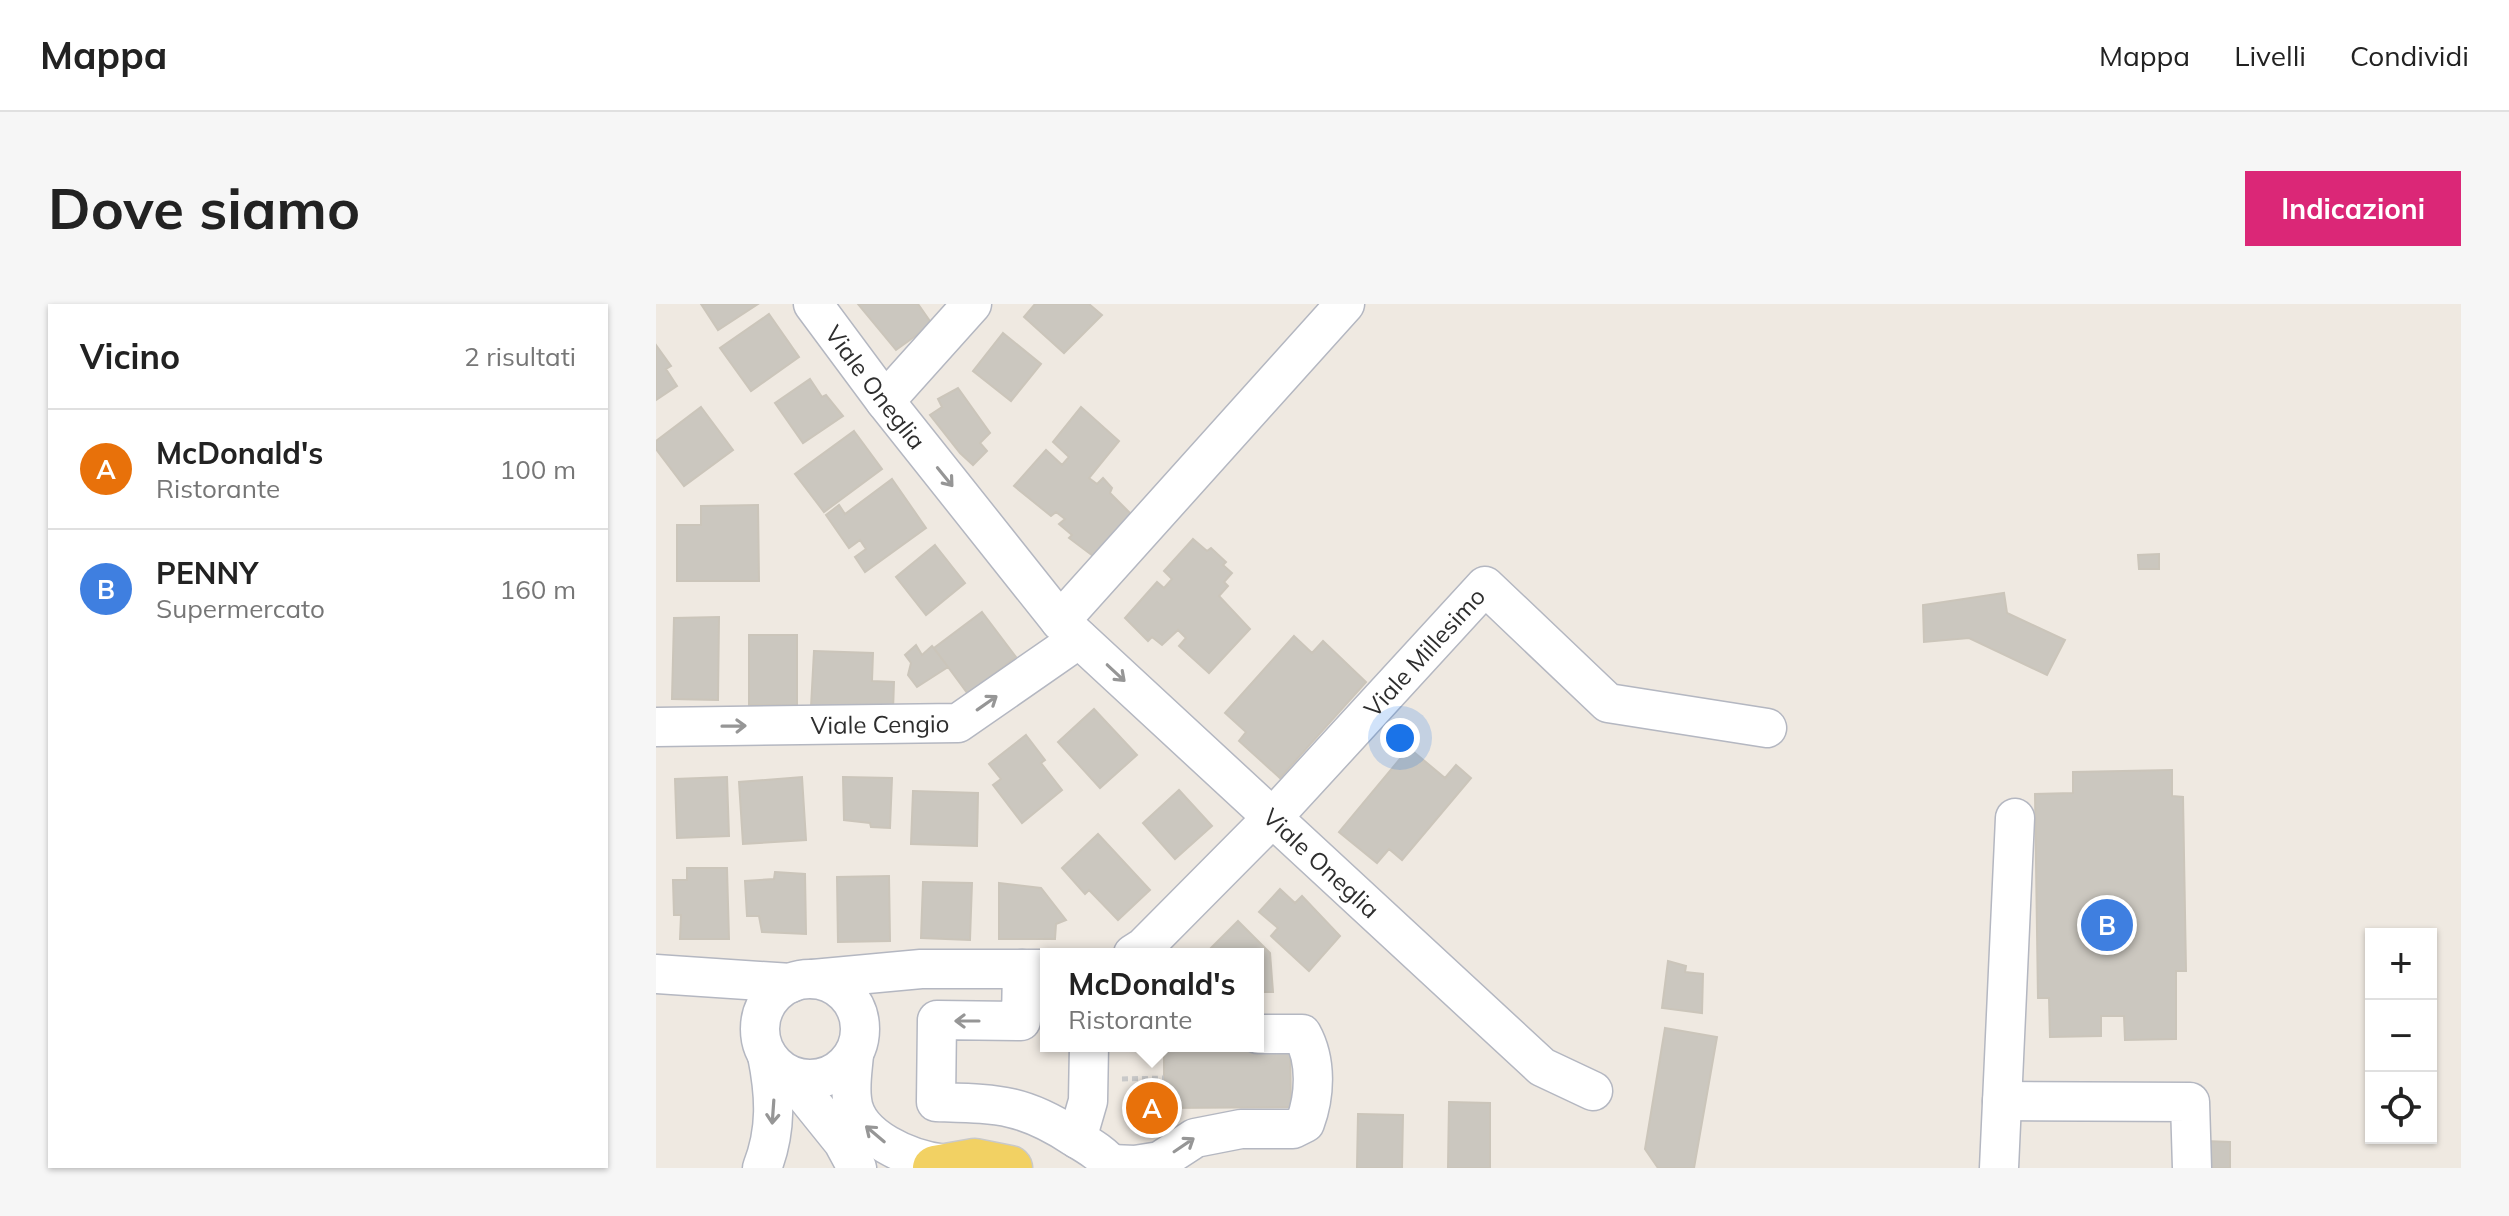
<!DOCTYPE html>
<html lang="it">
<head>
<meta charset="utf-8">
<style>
	:root { --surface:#fff; --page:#f6f6f6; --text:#222; --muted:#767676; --line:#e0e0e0; --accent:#db2777 }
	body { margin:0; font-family:Mulish,sans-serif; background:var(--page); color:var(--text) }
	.controls { position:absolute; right:24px; bottom:24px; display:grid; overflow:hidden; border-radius:0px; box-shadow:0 2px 6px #0004 }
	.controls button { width:72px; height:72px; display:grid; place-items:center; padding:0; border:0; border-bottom:2px solid var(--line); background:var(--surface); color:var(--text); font:40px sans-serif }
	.you { position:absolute; left:744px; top:434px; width:28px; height:28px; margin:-20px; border:6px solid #fff; border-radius:50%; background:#1a73e8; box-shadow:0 0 0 12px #1a73e833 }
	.badge { display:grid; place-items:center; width:52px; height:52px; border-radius:50%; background:var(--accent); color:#fff; font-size:26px; font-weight:700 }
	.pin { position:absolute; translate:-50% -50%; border:4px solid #fff; box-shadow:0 2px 8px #0006 }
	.popup { position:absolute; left:384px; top:644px; width:224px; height:104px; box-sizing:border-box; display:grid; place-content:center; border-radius:0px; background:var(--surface); filter:drop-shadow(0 2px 6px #0005); font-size:26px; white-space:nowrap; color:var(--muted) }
	.popup b { font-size:30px; color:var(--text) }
	.popup::after { content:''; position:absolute; left:50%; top:100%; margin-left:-16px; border:16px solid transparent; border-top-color:var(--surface) }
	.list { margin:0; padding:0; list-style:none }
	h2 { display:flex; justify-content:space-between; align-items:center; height:104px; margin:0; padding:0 32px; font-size:34px }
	h2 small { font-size:26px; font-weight:400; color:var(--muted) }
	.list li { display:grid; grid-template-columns:52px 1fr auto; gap:24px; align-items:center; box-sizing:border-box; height:120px; padding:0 32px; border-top:2px solid var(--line) }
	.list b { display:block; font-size:30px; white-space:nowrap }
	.list p { margin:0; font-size:26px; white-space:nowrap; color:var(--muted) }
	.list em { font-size:26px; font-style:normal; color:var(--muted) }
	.icon { flex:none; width:44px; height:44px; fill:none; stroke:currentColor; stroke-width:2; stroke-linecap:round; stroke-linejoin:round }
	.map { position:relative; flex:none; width:1805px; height:864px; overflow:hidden; border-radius:0px }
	header { display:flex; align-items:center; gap:48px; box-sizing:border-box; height:112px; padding:0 40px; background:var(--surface); border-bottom:2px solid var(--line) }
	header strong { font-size:38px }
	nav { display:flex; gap:44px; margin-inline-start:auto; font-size:28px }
	.intro { display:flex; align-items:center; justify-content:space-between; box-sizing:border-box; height:192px; padding:0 48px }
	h1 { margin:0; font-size:56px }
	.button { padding:20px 36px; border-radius:0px; background:var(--accent); color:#fff; font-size:28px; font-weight:700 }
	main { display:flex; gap:48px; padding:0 48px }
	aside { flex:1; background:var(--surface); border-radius:0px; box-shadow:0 2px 6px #0004 }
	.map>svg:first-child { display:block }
	.building { fill:#cbc7bf; stroke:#cbc5ba; stroke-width:2 }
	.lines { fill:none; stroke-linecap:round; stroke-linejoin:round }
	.minor-casing { stroke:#b4b7c1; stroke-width:41 }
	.major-casing { stroke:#c9c9c9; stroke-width:47 }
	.path { stroke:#c9c9c9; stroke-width:5; stroke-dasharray:6 4; stroke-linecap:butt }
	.minor { stroke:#fff; stroke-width:38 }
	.major { stroke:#f2d163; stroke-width:44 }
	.oneway { stroke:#969696 }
	.labels { text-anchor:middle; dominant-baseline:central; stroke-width:7; stroke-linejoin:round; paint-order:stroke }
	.street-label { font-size:24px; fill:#2e2e2e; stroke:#fff }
</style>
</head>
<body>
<header>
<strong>Mappa</strong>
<nav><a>Mappa</a><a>Livelli</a><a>Condividi</a></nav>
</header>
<div class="intro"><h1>Dove siamo</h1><a class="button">Indicazioni</a></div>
<main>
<aside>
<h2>Vicino<small>2 risultati</small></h2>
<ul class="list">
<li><span class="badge" style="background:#e8710a">A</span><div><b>McDonald's</b><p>Ristorante</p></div><em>100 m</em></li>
<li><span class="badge" style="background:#3f7fe0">B</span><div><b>PENNY</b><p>Supermercato</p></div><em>160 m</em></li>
</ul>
</aside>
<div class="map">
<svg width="1805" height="864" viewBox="0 0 1805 864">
	<rect width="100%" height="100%" fill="#efe9e1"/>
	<path class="building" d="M45,0H102L62,26Z
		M202,0H262L276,20L240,46Z
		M379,0H433L446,11L408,49L368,13Z
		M113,10L143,53L95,87L64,44Z
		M347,29L385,60L355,97L317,67Z
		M0,41L15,62L10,65L21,82L0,96Z
		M154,75L166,93L170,91L187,112L147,139L119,99Z
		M302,84L334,129L324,139L331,147L317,161L304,149L274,111L286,103L282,95Z
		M45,103L77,146L28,182L0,145V137Z
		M425,103L463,137L433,174L441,180L447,174L456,184L454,189L476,211L437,252L413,234L416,231L403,220L409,215L400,208L395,212L358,182L390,146L406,161L413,153L397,138Z
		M198,127L226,165L168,208L139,170Z
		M236,175L270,224L209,268L199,253L210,245L204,236L193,244L170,211L183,201L189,210Z
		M102,201L103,277H21V221H45V202Z
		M537,235L551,247L555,244L570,258L567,261L576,269L568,278L572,282L563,292L594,325L553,369L523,342L530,334L522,326L506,341L496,333L492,337L469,314L501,278L508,284L516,275L508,267Z
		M279,241L309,279L270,311L240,273Z
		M1503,250V265H1483L1482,251Z
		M1348,289L1351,309L1409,336L1391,371L1313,334L1268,338L1267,301Z
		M326,308L360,353L312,390L278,344Z
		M63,313L62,396L16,395L18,314Z
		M93,331H141V401H93Z
		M638,332L656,349L667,337L710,378L624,474L583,437L590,428L569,409Z
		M260,341L266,351L276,342L292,363L261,383L252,371L255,359L249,351Z
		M158,347L217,349L216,377L238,378L237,407L155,403Z
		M438,405L481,451L444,484L402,438Z
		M370,431L389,456L385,459L406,486L366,519L337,481L345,475L333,460Z
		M753,444L789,474L800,461L815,474L746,556L733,545L721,559L683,528Z
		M1516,466V492L1527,493L1530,667H1520V735L1469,736L1468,712H1445V732L1394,733L1393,694H1382L1379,490L1417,489V468Z
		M71,473L73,532L21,534L19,475Z
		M146,473L150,536L87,540L83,478Z
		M187,473L236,474L234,524L215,523L214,519L188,516Z
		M523,486L556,522L519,555L487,519Z
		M257,487L322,489L321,542L255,540Z
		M442,530L494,586L462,616L433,586L429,590L406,564Z
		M31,564H71L73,635H24L25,611H18L17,576H31Z
		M119,568L149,570L150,630L106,628L103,612H91L89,577L118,575Z
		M233,572L234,637L182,638L181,573Z
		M267,578L316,579L314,636L265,634Z
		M343,579L385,584L410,616L400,620L399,635H343Z
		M624,585L639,599L646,592L684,632L653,667L615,632L622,624L603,608Z
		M582,617L614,649L617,688H602V650H553V646Z
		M1012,657L1030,662L1029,668L1047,670L1046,709L1006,704Z
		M1009,724L1061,733L1038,864H1002L989,845Z
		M634,740L635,803L508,804V742Z
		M793,798L834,799V864H792Z
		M702,810L747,811L746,864H701Z
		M1549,837L1574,838V864H1548Z"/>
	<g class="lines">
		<defs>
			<g id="minor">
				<path id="s1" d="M157,0L229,97L404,317L886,763L937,787"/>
				<path d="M229,97L316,0"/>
				<path d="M404,317L689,0"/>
				<path id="s2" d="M0,423L302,419L423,335"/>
				<path id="s3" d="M477,650L488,643L617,513L829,282L952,399L1111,424"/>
				<path d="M366,665L365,717L281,716L280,798C341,800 366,799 418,833C433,842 447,850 458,864"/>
				<path d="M0,670L135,679"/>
				<path d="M157,675L265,665H390"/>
				<circle cx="154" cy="725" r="50"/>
				<path d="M198,750C197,764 194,780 196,795C199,834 255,856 289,860"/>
				<path d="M133,771L187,838L201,864"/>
				<path d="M1346,797L1534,798L1536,864"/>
				<path d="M421,835L432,797L433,742"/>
				<path d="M455,860L479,861L504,857L539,834L585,825H637L649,819C659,792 661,757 646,730H602"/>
				<path d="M106,864C121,826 119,791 111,751"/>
				<path d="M1343,864L1359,514"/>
			</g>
			<path id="major" d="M279,864L319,857L354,864"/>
		</defs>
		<use href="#minor" class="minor-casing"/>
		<use href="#major" class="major-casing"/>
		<path class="path" d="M466,775L508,774"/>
		<use href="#minor" class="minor"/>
		<use href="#major" class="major"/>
	</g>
	<defs><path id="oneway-shaft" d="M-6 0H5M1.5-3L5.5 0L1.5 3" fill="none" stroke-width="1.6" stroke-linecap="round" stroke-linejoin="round" transform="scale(2)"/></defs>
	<g class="oneway">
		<use href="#oneway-shaft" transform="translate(289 173) rotate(51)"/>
		<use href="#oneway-shaft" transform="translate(460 369) rotate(43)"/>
		<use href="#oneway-shaft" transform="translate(331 399) rotate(-35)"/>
		<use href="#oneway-shaft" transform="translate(78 422) rotate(-1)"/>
		<use href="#oneway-shaft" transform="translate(311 717) rotate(-180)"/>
		<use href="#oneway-shaft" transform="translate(117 808) rotate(94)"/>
		<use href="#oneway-shaft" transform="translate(219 830) rotate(-140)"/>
		<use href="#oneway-shaft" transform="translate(528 841) rotate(-34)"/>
	</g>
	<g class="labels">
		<g class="street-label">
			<text stroke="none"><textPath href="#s1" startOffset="104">Viale Oneglia</textPath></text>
			<text stroke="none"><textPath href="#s3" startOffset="420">Viale Millesimo</textPath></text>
			<text stroke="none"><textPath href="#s2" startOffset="224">Viale Cengio</textPath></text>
			<text stroke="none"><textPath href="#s1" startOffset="758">Viale Oneglia</textPath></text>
		</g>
	</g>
</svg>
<div class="controls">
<button>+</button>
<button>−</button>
<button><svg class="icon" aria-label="locate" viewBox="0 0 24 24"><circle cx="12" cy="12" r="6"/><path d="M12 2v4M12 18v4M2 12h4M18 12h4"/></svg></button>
</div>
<div class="you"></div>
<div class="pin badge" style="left:496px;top:804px;background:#e8710a">A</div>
<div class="popup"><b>McDonald's</b>Ristorante</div>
<div class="pin badge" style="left:1451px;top:621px;background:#3f7fe0">B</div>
</div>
</main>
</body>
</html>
